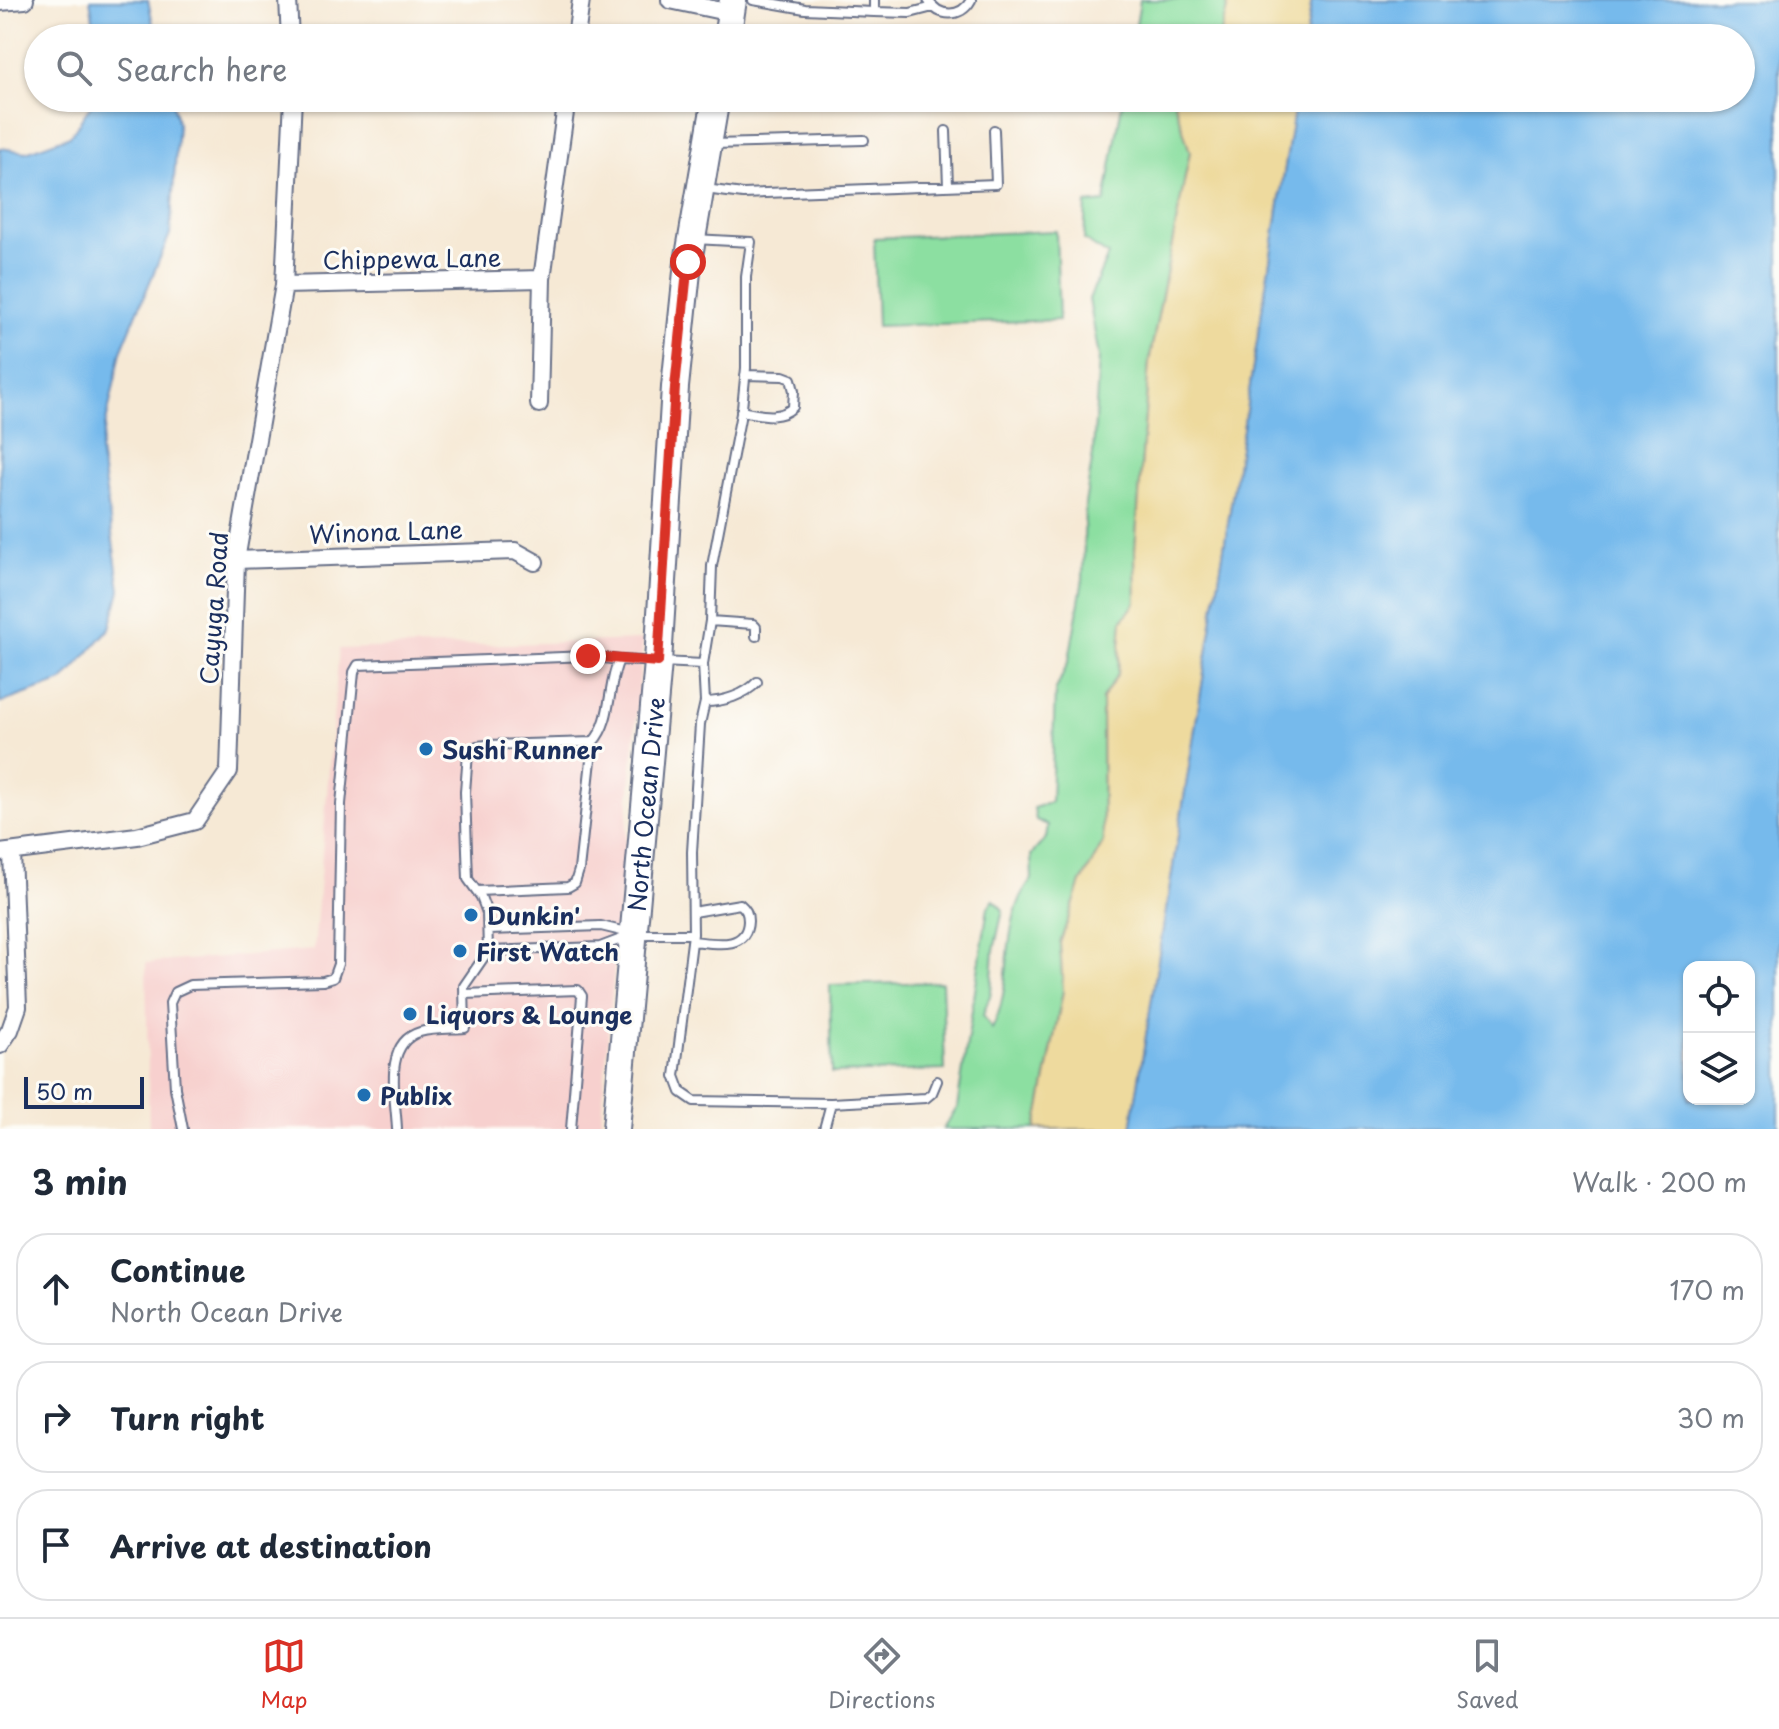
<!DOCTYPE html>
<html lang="en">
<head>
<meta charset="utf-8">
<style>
	:root { --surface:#fff; --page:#f6f6f7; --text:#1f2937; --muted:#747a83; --line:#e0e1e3; --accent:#d93025 }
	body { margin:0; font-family:"Playpen Sans",sans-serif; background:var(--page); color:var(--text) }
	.controls { position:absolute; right:24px; bottom:24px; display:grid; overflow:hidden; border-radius:16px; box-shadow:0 2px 6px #0004 }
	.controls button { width:72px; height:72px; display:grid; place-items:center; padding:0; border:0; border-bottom:2px solid var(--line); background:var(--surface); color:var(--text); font:40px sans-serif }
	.scale { position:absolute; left:24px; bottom:20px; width:120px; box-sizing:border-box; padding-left:8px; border:4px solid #1b2f5e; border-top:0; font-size:22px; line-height:28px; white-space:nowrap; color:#1b2f5e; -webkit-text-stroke:6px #fdfcf7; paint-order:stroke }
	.stop { position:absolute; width:24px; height:24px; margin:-18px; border:6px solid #d93025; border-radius:50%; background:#fff }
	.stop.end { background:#d93025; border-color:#fff; box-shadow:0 2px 8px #0008 }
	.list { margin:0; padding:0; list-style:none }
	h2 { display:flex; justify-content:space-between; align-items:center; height:104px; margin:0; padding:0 32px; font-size:34px }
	h2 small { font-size:26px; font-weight:400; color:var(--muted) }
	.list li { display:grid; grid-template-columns:52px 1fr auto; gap:24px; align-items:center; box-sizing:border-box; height:112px; margin:0 16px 16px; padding:0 16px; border:2px solid var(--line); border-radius:32px }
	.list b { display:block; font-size:30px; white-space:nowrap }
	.list p { margin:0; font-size:26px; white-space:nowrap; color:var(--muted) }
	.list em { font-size:26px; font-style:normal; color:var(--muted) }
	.icon { flex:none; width:44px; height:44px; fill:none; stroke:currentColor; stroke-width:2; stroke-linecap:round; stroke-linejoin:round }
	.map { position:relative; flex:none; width:1779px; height:1129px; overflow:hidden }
	.search { position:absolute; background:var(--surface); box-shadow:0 2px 6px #0004; left:24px; right:24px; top:24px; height:88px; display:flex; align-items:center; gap:20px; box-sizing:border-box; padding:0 28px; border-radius:44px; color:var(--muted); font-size:30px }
	.sheet { height:488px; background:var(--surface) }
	nav { display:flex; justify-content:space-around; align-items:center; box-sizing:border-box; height:112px; border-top:2px solid var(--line); background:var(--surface); font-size:22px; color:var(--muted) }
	nav a { display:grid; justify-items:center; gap:4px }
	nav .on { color:var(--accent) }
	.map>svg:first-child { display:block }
	.built { fill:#f7d0ce }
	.green { fill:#8cdfa1; stroke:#548780; stroke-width:2 }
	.sand { fill:#eeda9e; stroke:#84847e; stroke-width:2 }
	.water { fill:#76baec; stroke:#4874a5; stroke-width:2; fill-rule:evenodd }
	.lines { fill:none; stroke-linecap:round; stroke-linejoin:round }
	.service-casing { stroke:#687088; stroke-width:12 }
	.minor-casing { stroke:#687088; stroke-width:20 }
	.primary-casing { stroke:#687088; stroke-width:30 }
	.service { stroke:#fff; stroke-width:8 }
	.minor { stroke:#fff; stroke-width:16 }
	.primary { stroke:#fff; stroke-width:26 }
	.route { stroke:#d93025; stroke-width:10 }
	.poi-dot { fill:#1f6fb2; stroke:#fdfcf7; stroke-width:3 }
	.labels { text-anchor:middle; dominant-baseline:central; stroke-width:6; stroke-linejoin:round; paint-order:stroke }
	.street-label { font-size:24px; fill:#1b2f5e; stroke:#fdfcf7 }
	.poi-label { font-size:24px; font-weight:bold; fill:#1b2f5e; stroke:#fdfcf7; text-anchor:start }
</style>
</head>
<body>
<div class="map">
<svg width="1779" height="1129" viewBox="0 0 1779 1129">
	<rect width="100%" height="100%" fill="#fdfcf7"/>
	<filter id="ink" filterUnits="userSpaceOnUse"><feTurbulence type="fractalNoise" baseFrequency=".0125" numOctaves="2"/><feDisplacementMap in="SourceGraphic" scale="16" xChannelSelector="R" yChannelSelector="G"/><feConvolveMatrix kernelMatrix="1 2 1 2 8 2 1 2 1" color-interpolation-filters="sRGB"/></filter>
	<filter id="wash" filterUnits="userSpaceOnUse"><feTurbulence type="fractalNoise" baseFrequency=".006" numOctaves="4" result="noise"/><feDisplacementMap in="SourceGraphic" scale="32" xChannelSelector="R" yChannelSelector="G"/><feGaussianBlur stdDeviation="1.8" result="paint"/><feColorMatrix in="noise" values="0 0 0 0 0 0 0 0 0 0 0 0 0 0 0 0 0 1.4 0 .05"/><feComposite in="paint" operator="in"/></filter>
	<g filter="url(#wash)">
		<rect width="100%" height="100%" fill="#f6e9d5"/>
		<path class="built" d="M643,640L600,1129H149L146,963L314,950L339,649Z"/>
		<path class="green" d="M1140,0H1229L1220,38H1134Z
			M1123,98H1177L1174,101L1190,152L1149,362L1135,550L1136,602L1122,621L1118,674L1102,699L1103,843L1081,883L1060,943L1063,991L1036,1129H943L957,1108L988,907L994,900L1003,910L994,950L991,993L983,1015L992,1029C1016,981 998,923 1032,879L1031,855L1046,838L1048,825L1036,820L1034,808L1051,802L1055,692L1069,660L1083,579L1085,504L1093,454L1099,357L1089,299L1108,255L1084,240L1086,204L1105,202Z
			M1056,231L1059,320L877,326L874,238Z
			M942,982L945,1070L832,1073L830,985Z"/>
		<path class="sand" d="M1229,0H1312L1306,38H1220Z
			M1177,98H1296L1131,1129H1036L1063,991L1060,943L1081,883L1103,843L1102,699L1118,674L1122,621L1136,602L1135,550L1149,362L1190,152L1174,101Z"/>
		<path class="water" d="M90,0H148L156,38H96Z
			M1312,0H1779V1129H1131L1296,98H1741V38H1306ZM1749,967V1099H1689V967Z
			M96,98H171L178,124L170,234L121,351L100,451L120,590L110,628L63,681L0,703V148L26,152L70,136Z"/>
	</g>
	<g filter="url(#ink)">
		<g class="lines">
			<defs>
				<path id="service" d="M753,0L805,9L874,12V0
					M928,0C939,18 961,18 971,0
					M874,12L910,13L933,7
					M721,98H788
					M788,98H801
					M946,131L948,186
					M713,144L864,140
					M705,189L743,194L996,184L994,130
					M694,239L751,242L746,277V368L742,408L712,566L710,621L703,664
					M741,411C759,414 779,421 793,407L794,391L791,379L783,376L745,375
					M710,621L753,624L756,627V636
					M705,702C723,702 745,695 757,682
					M477,891L568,887L575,883L579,870L593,742
					M488,930L601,926L634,934H693L692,852L700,724L705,702L703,664L619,660
					M693,934L675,1076L681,1092L694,1101L831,1103L824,1129
					M693,941C713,943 747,951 748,921C748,913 746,909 740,904L693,912
					M488,951L600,947L629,936
					M464,994L578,990L582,996L571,1129
					M831,1103L926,1098L932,1093L937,1081
					M183,1129L175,1088L170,1003L175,992L190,985L323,981L333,978L338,964L341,804L354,672L358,665L588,656L619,660C607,685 613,720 593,742L487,745L477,746L468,753L465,792L468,879L481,897L487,913L488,951L464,986L465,1028C451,1029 434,1028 420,1032C382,1043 396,1099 397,1129"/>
				<path id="minor" d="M288,0L290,38
					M670,0L731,13
					M0,2L25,0
					M576,38L581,0
					M284,285L542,279
					M539,404L542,279L567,98
					M236,560L515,551L535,562
					M0,853L137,836L195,821L229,771L236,560L284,285L293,98
					M0,1045L10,1030L18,1007L12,853"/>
				<g id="primary">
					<path d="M727,38L733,0"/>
					<path id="s1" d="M616,1129L658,662L675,387L688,262L716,98"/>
				</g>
			</defs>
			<use href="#service" class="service-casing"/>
			<use href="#minor" class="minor-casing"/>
			<use href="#primary" class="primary-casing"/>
			<use href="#service" class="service"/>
			<use href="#minor" class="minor"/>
			<use href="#primary" class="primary"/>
		</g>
	</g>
	<g class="lines" filter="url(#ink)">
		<path class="route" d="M588,656L658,662L675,387L688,262"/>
	</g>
	<g class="poi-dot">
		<circle cx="426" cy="749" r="8"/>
		<circle cx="471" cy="915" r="8"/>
		<circle cx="460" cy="951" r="8"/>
		<circle cx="410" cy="1014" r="8"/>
		<circle cx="364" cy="1095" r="8"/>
	</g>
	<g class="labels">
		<g class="street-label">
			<text transform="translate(412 258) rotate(-1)">Chippewa Lane</text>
			<text transform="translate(386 531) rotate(-2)">Winona Lane</text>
			<text transform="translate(213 608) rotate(-86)">Cayuga Road</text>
			<text stroke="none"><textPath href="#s1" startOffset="326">North Ocean Drive</textPath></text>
		</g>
		<g class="poi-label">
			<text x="442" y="749">Sushi Runner</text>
			<text x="487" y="915">Dunkin'</text>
			<text x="476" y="951">First Watch</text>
			<text x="426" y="1014">Liquors &amp; Lounge</text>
			<text x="380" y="1095">Publix</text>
		</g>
	</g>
</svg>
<div class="controls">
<button><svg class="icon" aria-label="locate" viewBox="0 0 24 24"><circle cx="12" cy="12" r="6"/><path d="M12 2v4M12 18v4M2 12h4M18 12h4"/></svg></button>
<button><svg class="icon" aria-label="layers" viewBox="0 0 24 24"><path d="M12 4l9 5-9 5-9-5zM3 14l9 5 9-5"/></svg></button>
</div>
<div class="scale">50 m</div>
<div class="stop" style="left:688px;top:262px"></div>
<div class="stop end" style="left:588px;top:656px"></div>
<div class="search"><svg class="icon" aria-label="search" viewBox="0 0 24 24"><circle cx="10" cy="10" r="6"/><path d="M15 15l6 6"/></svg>Search here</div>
</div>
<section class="sheet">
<h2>3 min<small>Walk · 200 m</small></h2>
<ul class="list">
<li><svg class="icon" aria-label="ahead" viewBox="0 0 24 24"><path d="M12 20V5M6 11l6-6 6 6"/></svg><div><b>Continue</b><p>North Ocean Drive</p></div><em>170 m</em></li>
<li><svg class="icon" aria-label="right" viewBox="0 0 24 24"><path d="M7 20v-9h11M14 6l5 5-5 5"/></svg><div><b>Turn right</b></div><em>30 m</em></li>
<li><svg class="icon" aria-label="arrive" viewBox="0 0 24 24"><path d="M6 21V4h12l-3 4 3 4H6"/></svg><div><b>Arrive at destination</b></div></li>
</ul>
</section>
<nav>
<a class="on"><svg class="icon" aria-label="map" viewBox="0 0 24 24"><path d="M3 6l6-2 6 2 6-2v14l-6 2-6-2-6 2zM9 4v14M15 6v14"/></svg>Map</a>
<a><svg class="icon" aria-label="directions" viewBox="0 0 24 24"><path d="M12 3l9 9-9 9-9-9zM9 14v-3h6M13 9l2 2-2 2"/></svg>Directions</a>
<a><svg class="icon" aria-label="saved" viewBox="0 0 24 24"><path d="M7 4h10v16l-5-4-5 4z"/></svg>Saved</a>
</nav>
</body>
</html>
